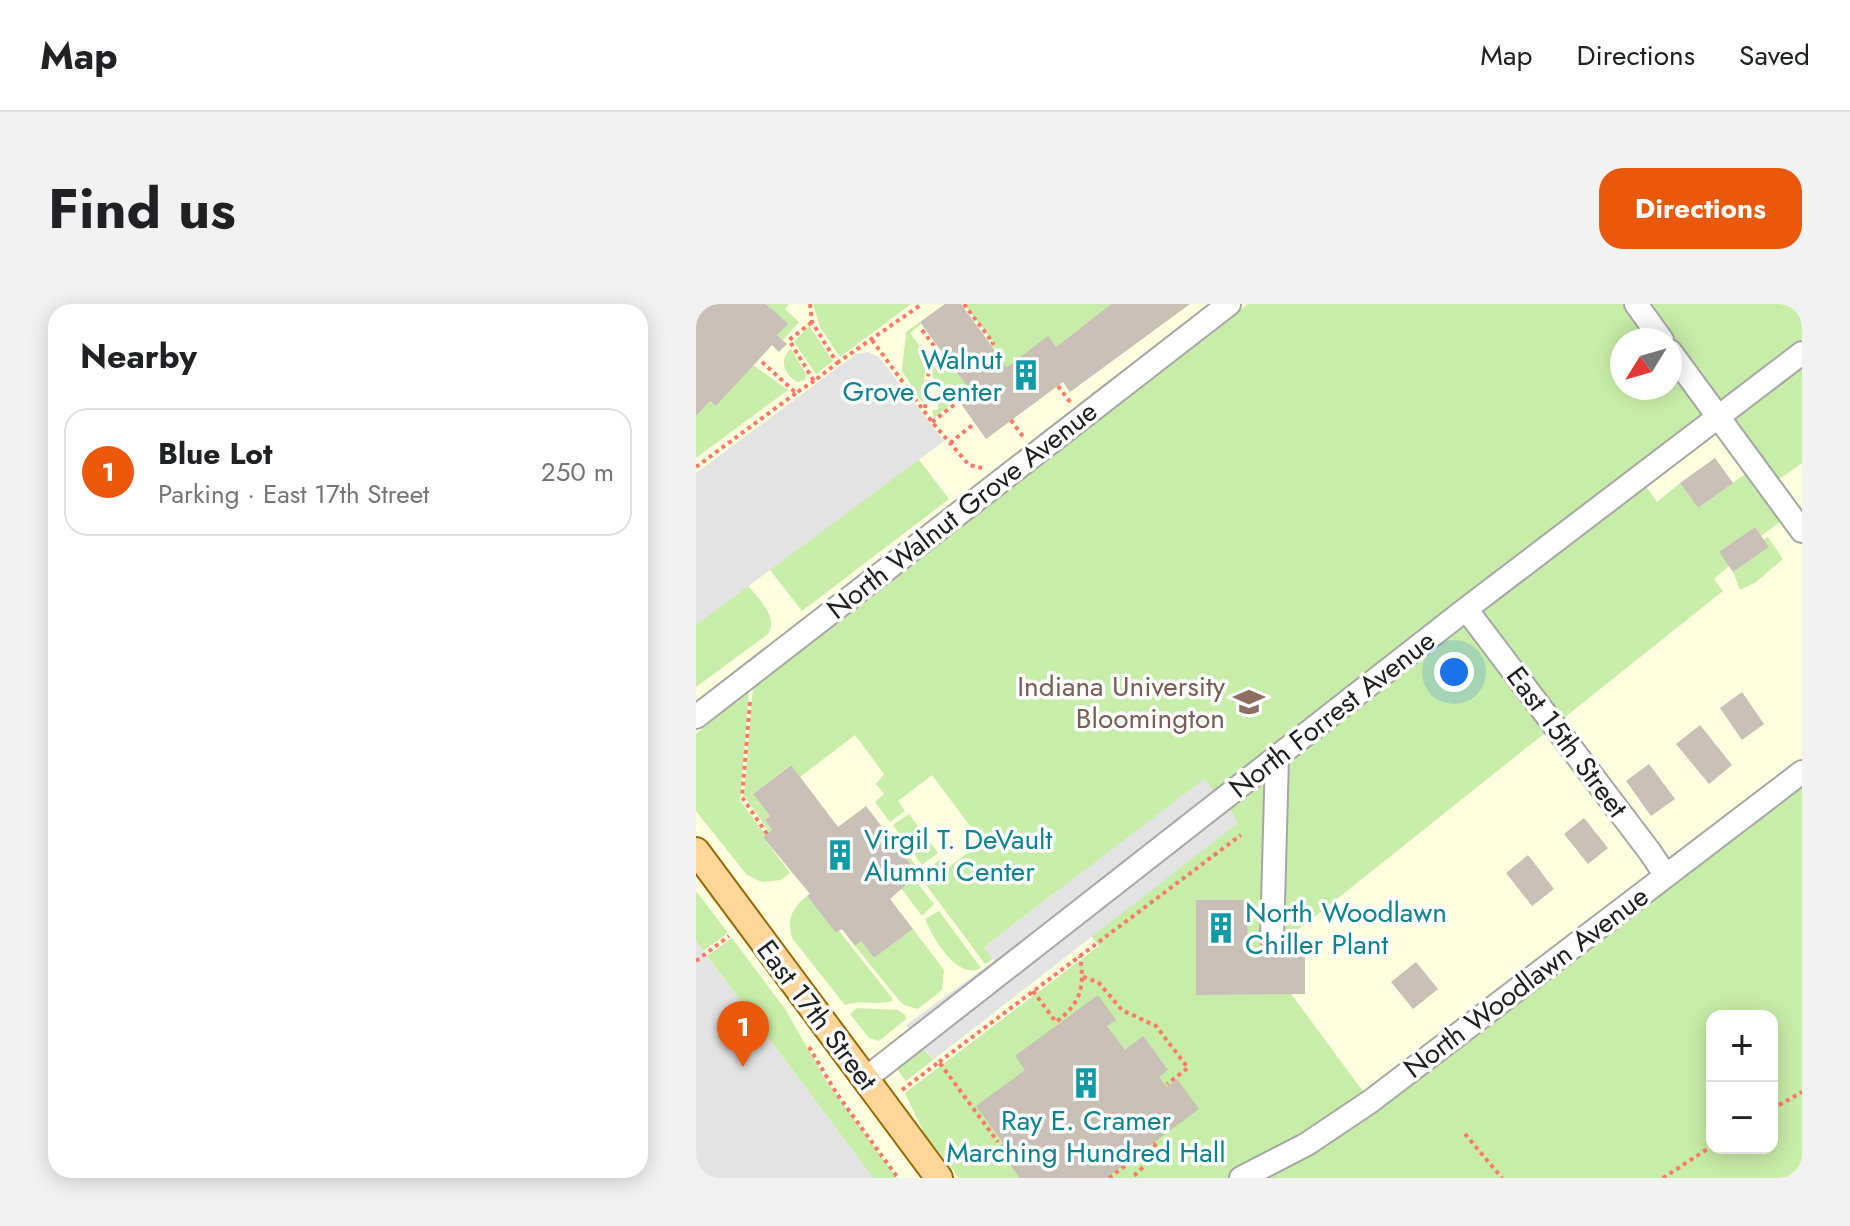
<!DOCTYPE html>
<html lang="en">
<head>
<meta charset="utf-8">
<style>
	:root { --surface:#fff; --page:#f2f2f2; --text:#202124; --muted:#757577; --line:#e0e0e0; --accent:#ea580c }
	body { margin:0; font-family:Jost,sans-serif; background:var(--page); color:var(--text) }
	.controls { position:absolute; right:24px; bottom:24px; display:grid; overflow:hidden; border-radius:16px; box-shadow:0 4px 20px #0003 }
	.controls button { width:72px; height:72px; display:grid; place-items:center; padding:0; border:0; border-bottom:2px solid var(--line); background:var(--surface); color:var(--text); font:40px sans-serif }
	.compass { position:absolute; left:914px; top:24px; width:72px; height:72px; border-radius:50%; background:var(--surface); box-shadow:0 4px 20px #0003; rotate:233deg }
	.you { position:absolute; left:758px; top:368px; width:28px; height:28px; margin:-20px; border:6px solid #fff; border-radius:50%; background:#1a73e8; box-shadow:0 0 0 12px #1a73e833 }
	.badge { display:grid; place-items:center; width:52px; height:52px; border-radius:50%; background:var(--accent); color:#fff; font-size:26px; font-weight:700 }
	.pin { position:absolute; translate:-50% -66px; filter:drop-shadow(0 2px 4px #0008) }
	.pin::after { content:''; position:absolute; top:42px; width:28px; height:24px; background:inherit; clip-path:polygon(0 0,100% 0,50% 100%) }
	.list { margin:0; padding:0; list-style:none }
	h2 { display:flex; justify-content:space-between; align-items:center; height:104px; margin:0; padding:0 32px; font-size:34px }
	h2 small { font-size:26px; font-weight:400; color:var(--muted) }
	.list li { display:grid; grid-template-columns:52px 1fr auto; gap:24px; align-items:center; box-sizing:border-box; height:128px; margin:0 16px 16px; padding:0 16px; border:2px solid var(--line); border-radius:24px }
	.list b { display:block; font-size:30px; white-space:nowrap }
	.list p { margin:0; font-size:26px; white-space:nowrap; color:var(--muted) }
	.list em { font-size:26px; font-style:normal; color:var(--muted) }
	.map { position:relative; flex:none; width:1106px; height:874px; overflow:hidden; border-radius:24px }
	header { display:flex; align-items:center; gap:48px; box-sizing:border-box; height:112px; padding:0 40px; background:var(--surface); border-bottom:2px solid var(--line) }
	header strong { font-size:38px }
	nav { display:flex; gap:44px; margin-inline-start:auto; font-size:28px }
	.intro { display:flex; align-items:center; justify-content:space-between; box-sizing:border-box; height:192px; padding:0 48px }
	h1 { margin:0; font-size:56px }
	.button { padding:20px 36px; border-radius:24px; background:var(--accent); color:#fff; font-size:28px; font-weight:700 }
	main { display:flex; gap:48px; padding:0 48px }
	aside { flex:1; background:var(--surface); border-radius:24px; box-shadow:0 4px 20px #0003 }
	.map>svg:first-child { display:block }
	.education { fill:#feffde; fill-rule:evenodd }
	.grass { fill:#c8eda8; fill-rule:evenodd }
	.parking { fill:#e3e3e3 }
	.building { fill:#c8bfb7 }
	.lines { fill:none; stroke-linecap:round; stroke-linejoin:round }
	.minor-casing { stroke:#a6a6a6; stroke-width:26 }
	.major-casing { stroke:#996a00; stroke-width:30 }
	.path { stroke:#ff7966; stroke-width:4; stroke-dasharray:4 4; stroke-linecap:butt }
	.minor { stroke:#fff; stroke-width:22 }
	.major { stroke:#ffd69a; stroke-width:26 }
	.labels { text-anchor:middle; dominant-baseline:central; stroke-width:7; stroke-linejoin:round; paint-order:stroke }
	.culture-label { font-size:28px; fill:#0d838f; stroke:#fff; text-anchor:start }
	.street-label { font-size:28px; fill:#1f1f1f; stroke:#fff }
	.education-label { font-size:28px; fill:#785e54; stroke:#fff; text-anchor:end }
</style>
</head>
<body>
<header>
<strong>Map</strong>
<nav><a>Map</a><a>Directions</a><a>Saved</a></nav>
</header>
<div class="intro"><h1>Find us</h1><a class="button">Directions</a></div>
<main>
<aside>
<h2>Nearby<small></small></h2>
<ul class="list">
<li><span class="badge">1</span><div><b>Blue Lot</b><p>Parking · East 17th Street</p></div><em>250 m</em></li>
</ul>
</aside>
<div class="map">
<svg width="1106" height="874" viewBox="0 0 1106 874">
	<rect width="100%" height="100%" fill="#f0ece4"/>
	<path class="education" d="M0,0H1106V874H0ZM926,36H974V84H926ZM1016,712H1076V844H1016Z"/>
	<path class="grass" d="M70,0H93L89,5L103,18L87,36L81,31L91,20Z
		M117,0H215L144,53L124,23Z
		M268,0H415L360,43L352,33L311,63L296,41L298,39Z
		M552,0H1106V35L1007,108L1008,111L940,168L961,198L984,179L1002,204L1049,170L1084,218L1065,232L1059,223L1024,248L1033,262L1018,275L1027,287L568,653L671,793L1106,461V874H263L228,829L209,789L403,642L361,587L288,643L297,655L289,660L228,578L230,566L246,554L253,563L286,538L236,471L202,497L209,507L194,518L179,498L188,490L180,480L188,470L159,431L104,473L94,461L57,490L74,512L69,516L76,526L73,528L48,491L57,383ZM926,36H974V84H926ZM1016,712H1076V844H1016Z
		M224,18L225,20L214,29L230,51L227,100L206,67L210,28Z
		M113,22L137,57L120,70L98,38Z
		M95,45L110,70L109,76L102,78C88,71 82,56 95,45Z
		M247,50L273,85L238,114L236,106H242L243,83H237L236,58Z
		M57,61L92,86L0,154V112L14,97L20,102Z
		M1106,63V159L1079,178L1038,122L1040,113Z
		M214,144L253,195L106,307L71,262Z
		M1072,233L1087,255L1060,278L1044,286L1037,268L1073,243L1068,235Z
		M47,276C58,290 84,312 72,330L0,383V310Z
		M53,387L44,496L69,531L67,533L94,569L85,576L66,578L51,571L0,507V430Z
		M213,510L242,549L226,561L197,521Z
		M198,531L224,567L223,581L238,600L226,612L205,584L222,570L194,534Z
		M0,587L32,629L7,647L0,637Z
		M111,592L140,629L143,627L196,694V697C180,702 165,695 149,701L96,634C91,614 96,604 111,592Z
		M243,607L285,664C262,677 237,635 229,615Z
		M217,625L248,666L246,686L222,705L208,701L202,695L159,642L165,637L178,654Z
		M36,634L89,705L131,778L201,874H177L11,652Z
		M161,704L202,706L209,711L210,715L183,737L173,734L154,710Z
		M226,743L237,756L210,777L201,765Z"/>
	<path class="parking" d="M172,48L183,53L248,137L0,321V169L160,50Z
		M508,475L534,505L542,519L237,756L210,721L298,657L288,643Z
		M0,637L7,647L177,874H0Z"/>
	<path class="building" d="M0,0H70L92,20L81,31L91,40L83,48L76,41L20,102L14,97L0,112Z
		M249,0H265L311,63L352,32L360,43L415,0H494L374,88L367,78L290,135L263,97L275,88L224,18Z
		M1019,154L1037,179L1002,204L984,179Z
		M1059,223L1073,243L1037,268L1023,248Z
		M1046,388L1068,420L1046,436L1024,404Z
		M1004,421L1036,461L1013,480L980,440Z
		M953,460L979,495L955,512L930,477Z
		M95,461L142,523L170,502L222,570L194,595L217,625L178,654L165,637L159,642L146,625L140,629L111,592L114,590L67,533L76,526L69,516L74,512L57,490Z
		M888,514L912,544L892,560L868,530Z
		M832,551L858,585L836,602L810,569Z
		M500,596H551L552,652H609V690L500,691Z
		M720,658L742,685L717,705L695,678Z
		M402,691L420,716L411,722L429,746L447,732L472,766L463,773L471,783L481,775L503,805L410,874H324L301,844L307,839L280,802L329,766L319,752Z"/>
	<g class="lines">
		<defs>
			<path id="minor" d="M940,0L966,36
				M974,47L1106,227
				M770,305L954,548L970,572
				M0,413L533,0
				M576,635L581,453
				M169,775L770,305L1106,49
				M545,874L611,840L675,797L1106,468"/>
			<path id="major" d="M0,547L243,874"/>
		</defs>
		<use href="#minor" class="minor-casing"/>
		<use href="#major" class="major-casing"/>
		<path class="path" d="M114,0L116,18L141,59L118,77L93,36L116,18
			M268,0L297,39L295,40
			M226,26L239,43L234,53L229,105
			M176,36L236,118L273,161L286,164
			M66,58L100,89L118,77
			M141,59L226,0
			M362,82L374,98
			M315,116L328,134
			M236,118L268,93
			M254,139L279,119
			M0,163L100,89
			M54,398L46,493L71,530
			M0,657L33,632
			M387,673L402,678L426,706L460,722L492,764L471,780
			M337,687L360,718C385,699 389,683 384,652
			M113,743L141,790L202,874
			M243,758L545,531
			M206,786L243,758L302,838
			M1076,805L1106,788
			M769,830L806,874
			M413,874L458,840L463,847L436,874
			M967,874L1016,842"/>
		<use href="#minor" class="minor"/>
		<use href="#major" class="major"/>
	</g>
	<defs>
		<symbol id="building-bare" viewBox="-9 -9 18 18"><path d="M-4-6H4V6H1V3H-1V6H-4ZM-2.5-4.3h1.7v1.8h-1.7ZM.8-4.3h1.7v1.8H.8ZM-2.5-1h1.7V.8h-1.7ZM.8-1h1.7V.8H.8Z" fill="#0f9aa8" stroke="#fff" stroke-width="2.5" paint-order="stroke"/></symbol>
		<symbol id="university-bare" viewBox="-9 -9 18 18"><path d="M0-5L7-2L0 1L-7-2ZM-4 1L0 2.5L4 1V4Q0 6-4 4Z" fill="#8d6e63" stroke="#fff" stroke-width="2.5" paint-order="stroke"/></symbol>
	</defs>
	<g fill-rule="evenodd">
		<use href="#building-bare" x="308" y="49" width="44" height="44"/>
		<use href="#university-bare" x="531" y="376" width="44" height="44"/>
		<use href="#building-bare" x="122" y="529" width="44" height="44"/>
		<use href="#building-bare" x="503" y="602" width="44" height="44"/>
		<use href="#building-bare" x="368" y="757" width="44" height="44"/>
	</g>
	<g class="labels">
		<g class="culture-label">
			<text x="306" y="55" text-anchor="end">Walnut<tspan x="306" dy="32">Grove Center</tspan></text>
			<text x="168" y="535">Virgil T. DeVault<tspan x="168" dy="32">Alumni Center</tspan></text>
			<text x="549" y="608">North Woodlawn<tspan x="549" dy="32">Chiller Plant</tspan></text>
			<text x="390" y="816" text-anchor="middle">Ray E. Cramer<tspan x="390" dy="32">Marching Hundred Hall</tspan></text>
		</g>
		<g class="street-label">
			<text transform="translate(266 206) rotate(-38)">North Walnut Grove Avenue</text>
			<text transform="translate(636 410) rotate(-38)">North Forrest Avenue</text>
			<text transform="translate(871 438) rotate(53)">East 15th Street</text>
			<text transform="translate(830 678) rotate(-37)">North Woodlawn Avenue</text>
			<text transform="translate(121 711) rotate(53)">East 17th Street</text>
		</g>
		<g class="education-label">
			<text x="529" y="382">Indiana University<tspan x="529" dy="32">Bloomington</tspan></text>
		</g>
	</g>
</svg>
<div class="controls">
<button>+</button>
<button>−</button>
</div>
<svg class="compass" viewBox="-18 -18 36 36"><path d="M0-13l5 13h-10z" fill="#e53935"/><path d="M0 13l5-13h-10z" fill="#757577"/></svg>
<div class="you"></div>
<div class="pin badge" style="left:47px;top:763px">1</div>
</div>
</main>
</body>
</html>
